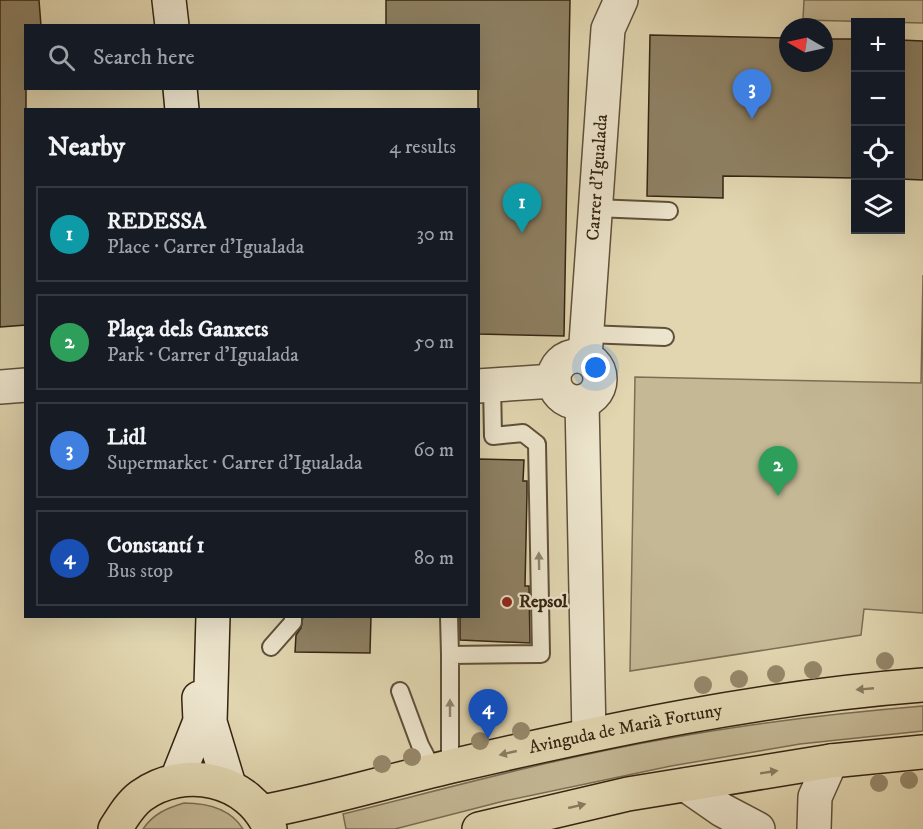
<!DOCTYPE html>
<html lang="en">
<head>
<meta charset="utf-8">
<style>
	:root { --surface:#171b24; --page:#242831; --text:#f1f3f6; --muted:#9ea1a6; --line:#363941; --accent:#c59692 }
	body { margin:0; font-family:"IM FELL DW Pica",serif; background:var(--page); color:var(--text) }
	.controls { position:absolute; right:18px; top:18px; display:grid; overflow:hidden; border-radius:0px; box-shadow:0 6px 24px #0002 }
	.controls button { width:54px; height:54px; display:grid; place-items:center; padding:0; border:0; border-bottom:2px solid var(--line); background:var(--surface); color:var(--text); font:30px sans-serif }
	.compass { position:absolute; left:779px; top:18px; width:54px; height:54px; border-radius:50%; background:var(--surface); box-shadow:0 6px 24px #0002; rotate:279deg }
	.you { position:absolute; left:596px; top:368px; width:21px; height:21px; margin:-15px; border:4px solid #fff; border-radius:50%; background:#1a73e8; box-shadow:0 0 0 9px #1a73e833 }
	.badge { display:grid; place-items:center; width:39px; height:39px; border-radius:50%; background:var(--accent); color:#fff; font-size:20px; font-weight:700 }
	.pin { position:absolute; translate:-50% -50px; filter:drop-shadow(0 2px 3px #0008) }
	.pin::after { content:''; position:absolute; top:32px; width:21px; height:18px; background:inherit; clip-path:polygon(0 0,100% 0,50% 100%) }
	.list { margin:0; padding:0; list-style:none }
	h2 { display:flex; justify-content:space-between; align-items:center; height:78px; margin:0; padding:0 24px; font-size:26px }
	h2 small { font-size:20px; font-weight:400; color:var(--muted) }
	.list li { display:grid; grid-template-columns:39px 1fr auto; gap:18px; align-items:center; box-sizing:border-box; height:96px; margin:0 12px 12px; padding:0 12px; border:2px solid var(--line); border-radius:0px }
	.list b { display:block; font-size:22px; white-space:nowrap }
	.list p { margin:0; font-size:20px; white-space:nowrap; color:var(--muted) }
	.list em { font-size:20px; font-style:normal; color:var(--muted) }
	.icon { flex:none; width:33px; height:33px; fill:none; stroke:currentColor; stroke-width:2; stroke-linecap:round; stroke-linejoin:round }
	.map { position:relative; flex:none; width:923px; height:829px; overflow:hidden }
	.search { position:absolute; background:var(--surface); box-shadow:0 6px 24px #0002; left:24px; top:24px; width:456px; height:66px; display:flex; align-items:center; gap:15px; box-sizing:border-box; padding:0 21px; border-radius:0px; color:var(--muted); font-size:22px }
	.panel { position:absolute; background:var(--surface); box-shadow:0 6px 24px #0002; left:24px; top:108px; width:456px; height:510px; border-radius:0px }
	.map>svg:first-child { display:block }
	.green { fill:#c4b895; stroke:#7c6e54; stroke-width:1.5 }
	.building { fill:#8e8164; stroke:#342412; stroke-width:1.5 }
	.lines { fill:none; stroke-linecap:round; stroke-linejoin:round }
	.lane-casing { stroke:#5f503a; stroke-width:20 }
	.street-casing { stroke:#5f503a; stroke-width:36 }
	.secondary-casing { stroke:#342412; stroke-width:36 }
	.primary-casing { stroke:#342412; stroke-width:36 }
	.lane { stroke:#ece4cc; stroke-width:16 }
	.street { stroke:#ece4cc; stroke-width:33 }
	.secondary { stroke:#ece4cc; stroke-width:33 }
	.primary { stroke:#e1d6b0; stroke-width:33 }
	.tree { fill:#96886b }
	.oneway { fill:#90846f }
	.oneway2 { fill:#8a7d61 }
	.poi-dot { fill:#8f2418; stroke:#ece4cc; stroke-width:2 }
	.labels { text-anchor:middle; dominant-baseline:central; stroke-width:4.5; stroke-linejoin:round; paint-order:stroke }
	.street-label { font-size:18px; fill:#342412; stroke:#ece4cc }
	.poi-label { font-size:18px; font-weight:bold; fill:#342412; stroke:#ece4cc; text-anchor:start }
</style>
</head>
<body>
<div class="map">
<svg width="923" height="829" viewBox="0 0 923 829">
	<rect width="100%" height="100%" fill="#e1d6b0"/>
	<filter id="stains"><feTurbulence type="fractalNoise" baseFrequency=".00333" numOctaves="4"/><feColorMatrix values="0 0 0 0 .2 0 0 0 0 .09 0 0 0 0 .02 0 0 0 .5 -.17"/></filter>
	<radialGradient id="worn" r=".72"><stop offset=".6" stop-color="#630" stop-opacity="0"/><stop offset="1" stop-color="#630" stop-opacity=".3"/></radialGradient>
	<path class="green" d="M804,0H923V23L803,20Z
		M923,275V613L864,609L861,635L630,671L635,377L921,383Z
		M923,706V731L800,744L671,766L504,801L395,829H346L343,814C452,787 560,757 671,738C754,723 838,713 923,706Z
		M184,803C207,803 230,808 243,829H143C153,814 167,808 184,803Z"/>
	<path class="building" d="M0,0H39L41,26H26V325L0,327Z
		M386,0H570L564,336L478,334V26H386Z
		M650,35L788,38V63H824V39H855V178L723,176V198L647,196Z
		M900,40L923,41V180L900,179Z
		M478,459L524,460L523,481H527V493L525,586H529L530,643L460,640V616H478Z
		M303,616H371L370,653L295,652L296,635L301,628Z"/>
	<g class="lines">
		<defs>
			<path id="lane" d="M595,208L669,211
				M586,334L665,337
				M449,616L450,655
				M271,647L293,622V616
				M400,691L420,745L433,770
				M450,766V655L541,654L537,444L523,433L493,436L492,385"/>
			<g id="street">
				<circle cx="577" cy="379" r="23"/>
				<path id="s1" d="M585,357L608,29L621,0"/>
				<path d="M478,386L554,381"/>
				<path d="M0,387L26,385"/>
				<path d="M582,402L589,735"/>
				<path d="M686,785L722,810L758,829"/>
				<path d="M814,829L815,797L831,761"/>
			</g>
			<path id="secondary" d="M169,0L172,26
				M180,88L182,110
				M213,616L210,722L229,785
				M177,779L200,721L199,698"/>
			<g id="primary">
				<path id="s2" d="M261,812C326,800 388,781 452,766C607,730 764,697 923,685"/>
				<path d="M115,829C122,818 130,804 141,796C184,765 249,778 270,829"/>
				<path d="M479,829L628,794L831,761L923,752"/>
			</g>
		</defs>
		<use href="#lane" class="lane-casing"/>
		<use href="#street" class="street-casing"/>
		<use href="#secondary" class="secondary-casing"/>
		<use href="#primary" class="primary-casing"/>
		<use href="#lane" class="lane"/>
		<use href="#street" class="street"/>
		<use href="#secondary" class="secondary"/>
		<use href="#primary" class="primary"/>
	</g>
	<g class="tree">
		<circle cx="885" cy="661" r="9"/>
		<circle cx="813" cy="670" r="9"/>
		<circle cx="776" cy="674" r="9"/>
		<circle cx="739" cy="679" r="9"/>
		<circle cx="703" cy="685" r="9"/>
		<circle cx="521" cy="731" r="9"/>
		<circle cx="480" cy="741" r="9"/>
		<circle cx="412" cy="757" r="9"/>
		<circle cx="382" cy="764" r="9"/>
		<circle cx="909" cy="780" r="9"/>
		<circle cx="879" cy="783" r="9"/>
	</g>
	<defs><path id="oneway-solid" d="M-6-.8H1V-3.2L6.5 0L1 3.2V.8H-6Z" transform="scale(1.5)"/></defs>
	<g class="oneway">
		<use href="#oneway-solid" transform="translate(539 561) rotate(-91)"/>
		<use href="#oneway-solid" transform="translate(450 708) rotate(-90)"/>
	</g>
	<g class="oneway2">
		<use href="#oneway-solid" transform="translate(865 689) rotate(175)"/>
		<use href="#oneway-solid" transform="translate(508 753) rotate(167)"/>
		<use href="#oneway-solid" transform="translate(769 772) rotate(-9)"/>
		<use href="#oneway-solid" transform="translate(577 806) rotate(-13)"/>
	</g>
	<circle class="poi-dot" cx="507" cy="602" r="6"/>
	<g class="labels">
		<g class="street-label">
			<text stroke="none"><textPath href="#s1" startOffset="180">Carrer d'Igualada</textPath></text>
			<text stroke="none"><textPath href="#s2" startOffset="374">Avinguda de Marià Fortuny</textPath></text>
		</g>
		<g class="poi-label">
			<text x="519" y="602">Repsol</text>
		</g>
	</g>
	<rect width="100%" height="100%" filter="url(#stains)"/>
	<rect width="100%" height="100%" fill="url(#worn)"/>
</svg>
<div class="controls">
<button>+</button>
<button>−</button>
<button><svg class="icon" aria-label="locate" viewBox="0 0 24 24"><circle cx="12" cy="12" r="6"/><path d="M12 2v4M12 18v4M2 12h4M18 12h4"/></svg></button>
<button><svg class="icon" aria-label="layers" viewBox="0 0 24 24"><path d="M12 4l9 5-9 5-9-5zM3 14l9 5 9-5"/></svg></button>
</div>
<svg class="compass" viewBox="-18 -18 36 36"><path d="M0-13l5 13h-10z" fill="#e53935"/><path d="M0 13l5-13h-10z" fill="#9ea1a6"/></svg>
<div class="you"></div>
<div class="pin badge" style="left:522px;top:233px;background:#0f9aa8">1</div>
<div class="pin badge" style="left:778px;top:496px;background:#2e9e5b">2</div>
<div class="pin badge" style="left:752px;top:119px;background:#3f7fe0">3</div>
<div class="pin badge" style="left:488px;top:739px;background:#1a4fb4">4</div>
<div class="search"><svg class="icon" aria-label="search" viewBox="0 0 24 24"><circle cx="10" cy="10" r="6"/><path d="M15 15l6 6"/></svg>Search here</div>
<section class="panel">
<h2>Nearby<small>4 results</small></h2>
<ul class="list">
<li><span class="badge" style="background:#0f9aa8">1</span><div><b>REDESSA</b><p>Place · Carrer d'Igualada</p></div><em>30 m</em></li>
<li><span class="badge" style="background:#2e9e5b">2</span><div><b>Plaça dels Ganxets</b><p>Park · Carrer d'Igualada</p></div><em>50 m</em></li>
<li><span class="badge" style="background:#3f7fe0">3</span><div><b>Lidl</b><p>Supermarket · Carrer d'Igualada</p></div><em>60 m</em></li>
<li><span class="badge" style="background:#1a4fb4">4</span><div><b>Constantí 1</b><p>Bus stop</p></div><em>80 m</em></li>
</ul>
</section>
</div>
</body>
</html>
